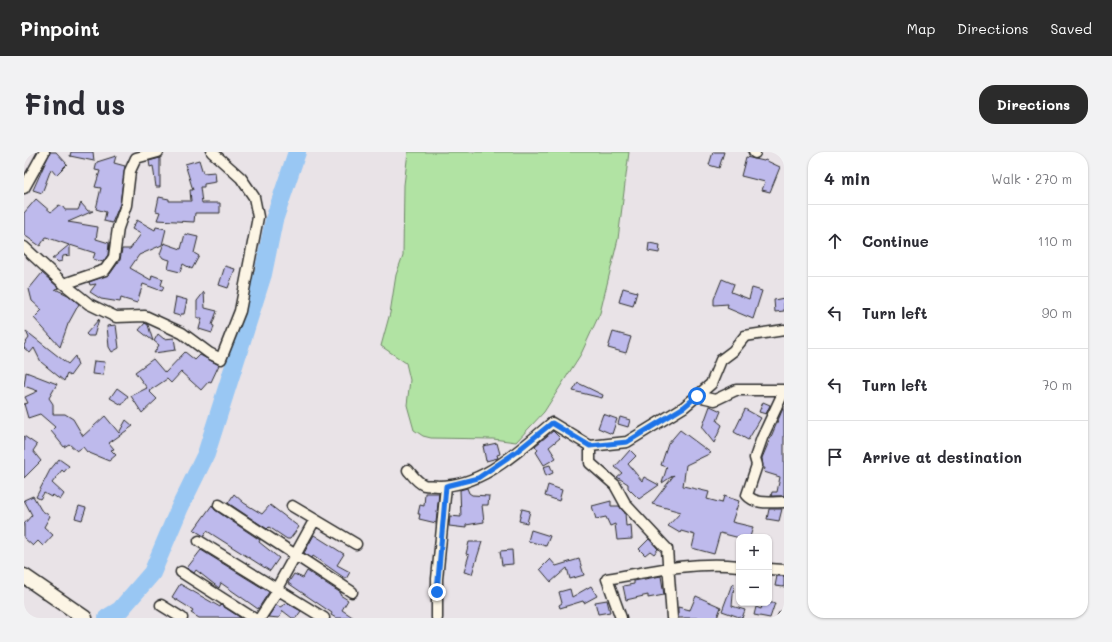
<!DOCTYPE html>
<html lang="en">
<head>
<meta charset="utf-8">
<style>
	:root { --surface:#fff; --page:#f2f2f3; --text:#2b2b33; --muted:#7c7c81; --line:#e1e1e2; --accent:#2b2b2b }
	body { margin:0; font-family:Mali,sans-serif; background:var(--page); color:var(--text) }
	.controls { position:absolute; right:12px; bottom:12px; display:grid; overflow:hidden; border-radius:8px; box-shadow:0 1px 3px #0004 }
	.controls button { width:36px; height:36px; display:grid; place-items:center; padding:0; border:0; border-bottom:1px solid var(--line); background:var(--surface); color:var(--text); font:20px sans-serif }
	.stop { position:absolute; width:12px; height:12px; margin:-9px; border:3px solid #1a73e8; border-radius:50%; background:#fff }
	.stop.end { background:#1a73e8; border-color:#fff; box-shadow:0 1px 4px #0008 }
	.list { margin:0; padding:0; list-style:none }
	h2 { display:flex; justify-content:space-between; align-items:center; height:52px; margin:0; padding:0 16px; font-size:17px }
	h2 small { font-size:13px; font-weight:400; color:var(--muted) }
	.list li { display:grid; grid-template-columns:26px 1fr auto; gap:12px; align-items:center; box-sizing:border-box; height:72px; padding:0 16px; border-top:1px solid var(--line) }
	.list b { display:block; font-size:15px; white-space:nowrap }
	.list em { font-size:13px; font-style:normal; color:var(--muted) }
	.icon { flex:none; width:22px; height:22px; fill:none; stroke:currentColor; stroke-width:2; stroke-linecap:round; stroke-linejoin:round }
	.map { position:relative; flex:none; width:760px; height:466px; overflow:hidden; border-radius:16px }
	header { display:flex; align-items:center; gap:24px; box-sizing:border-box; height:56px; padding:0 20px; background:var(--accent); color:#fff }
	header strong { font-size:19px }
	nav { display:flex; gap:22px; margin-inline-start:auto; font-size:14px }
	.intro { display:flex; align-items:center; justify-content:space-between; box-sizing:border-box; height:96px; padding:0 24px }
	h1 { margin:0; font-size:28px }
	.button { padding:10px 18px; border-radius:16px; background:var(--accent); color:#fff; font-size:14px; font-weight:700 }
	main { display:flex; gap:24px; padding:0 24px }
	aside { flex:1; background:var(--surface); border-radius:16px; box-shadow:0 1px 3px #0004 }
	.map>svg:first-child { display:block }
	.green { fill:#b1e3a3; stroke:#6e8767 }
	.lines { fill:none; stroke-linecap:round; stroke-linejoin:round }
	.river { stroke:#99c7f3; stroke-width:18 }
	.building { fill:#bebaec; stroke:#2b2b2b }
	.street-casing { stroke:#2b2b2b; stroke-width:13 }
	.secondary-casing { stroke:#2b2b2b; stroke-width:17 }
	.street { stroke:#fcf5e5; stroke-width:10 }
	.secondary { stroke:#fcf5e5; stroke-width:14 }
	.route { stroke:#1a73e8; stroke-width:5 }
</style>
</head>
<body>
<header>
<strong>Pinpoint</strong>
<nav><a>Map</a><a>Directions</a><a>Saved</a></nav>
</header>
<div class="intro"><h1>Find us</h1><a class="button">Directions</a></div>
<main>
<div class="map">
<svg width="760" height="466" viewBox="0 0 760 466">
	<rect width="100%" height="100%" fill="#e9e3e7"/>
	<filter id="ink" filterUnits="userSpaceOnUse"><feTurbulence type="fractalNoise" baseFrequency=".025" numOctaves="2"/><feDisplacementMap in="SourceGraphic" scale="8" xChannelSelector="R" yChannelSelector="G"/><feConvolveMatrix kernelMatrix="1 2 1 2 8 2 1 2 1" color-interpolation-filters="sRGB"/></filter>
	<g filter="url(#ink)">
		<path class="green" d="M384,0H605L594,87L576,161L557,202L520,260L492,290L469,287L407,286L399,284L390,278L383,253L386,228L382,211L357,194L366,161L372,123L379,103L380,33Z"/>
		<g class="lines">
			<path class="river" d="M83,466L96,458L128,421L156,355L182,302L239,122L250,68L273,0"/>
		</g>
		<path class="building" d="M26,0H32L43,12L32,23L27,17L18,41L9,38Z
			M47,0H69L70,9L46,4Z
			M689,0H700L695,16L685,13Z
			M92,4L90,11L101,14L96,52L88,71L80,69L82,60L72,57L77,36L71,35L76,19L71,18L73,10Z
			M722,5L740,9L741,8L756,15L746,40L738,38L741,30L717,24Z
			M136,6V35H132L129,14L126,15L125,9Z
			M175,8L179,21L191,20L192,30L180,32V35H176L178,51H196V61H171L170,70L133,68L136,60L132,59L135,45L145,47V49H167L166,38H169L161,12Z
			M12,47L27,60L35,53L39,55L41,58H54L57,51L64,59H69L44,70L74,75L72,87L85,91L84,103L79,110L69,107L71,101L46,93V103L39,104L38,109L34,110L31,107H28L45,93L22,85L16,94L0,83V61Z
			M113,68L131,78L132,75L142,77L138,93L115,103L106,116L127,128L128,123L139,127L137,133L140,135L138,139L119,132L113,151L97,146L96,150L77,147L66,140L72,132L66,133L65,130L86,122L96,108L98,97H106L117,82L108,77Z
			M161,82L174,85L170,101L175,104L168,117L159,112L156,120L144,117L146,108L139,106L136,102L140,91L157,97Z
			M625,91L636,93L635,101L624,99Z
			M201,114L211,117L204,136L195,133Z
			M18,121L35,136L31,137L44,143L55,152L44,172L36,195L10,166L18,158L8,149L5,137Z
			M698,127L710,132L707,140L725,147L728,136L738,139L729,167L703,156L704,152L690,153V147Z
			M599,136L613,140L609,154L595,150Z
			M180,140L181,156L193,159L188,173L190,174L188,181L175,177L178,166H173V149Z
			M152,145L163,148L160,162H157L156,164L149,162Z
			M760,146V159L751,160L750,148Z
			M75,167L70,184H64L62,182Z
			M121,171L124,173L129,189L115,178Z
			M92,173L95,196L88,200L85,195L83,174Z
			M2,179L44,212L51,204L54,213L46,224L43,222L40,229L17,210L10,196L6,201L0,196V193L5,186Z
			M589,180L607,185L602,201L584,196Z
			M134,182L140,187L150,186L152,198L130,201L135,193L130,189Z
			M161,200L171,208L176,203L195,213L187,230L185,229L177,238L157,220L147,231L143,227L125,239L133,247L118,261L107,244L123,236L111,220L129,207L141,221Z
			M70,209L81,210L79,223L68,222Z
			M2,220L33,232L25,246L29,252V262H41L49,267L59,284L81,264L95,281L102,268L109,274L85,291L90,297L87,298L92,303L85,309L63,300L59,295L53,299L45,292L40,295L27,279L31,275L16,262L4,266L0,252L4,251L1,245L14,239L0,234Z
			M554,231L579,243L578,246L549,239Z
			M93,236L104,244L98,253L86,246Z
			M739,250L746,253L742,262L735,260Z
			M686,254L697,259L693,269L698,273L690,291L678,276Z
			M760,254V344H747L748,340H753L756,325L740,320L741,316H739L738,306Z
			M721,257L737,266L724,288L710,280Z
			M579,262L593,267L588,282L574,276Z
			M596,265L606,268L604,275L594,272Z
			M656,278L687,301L662,313L659,334L685,340L683,347L698,351L700,344L715,349L708,370L729,375L726,385H712L696,381L690,402L668,396L671,383L657,379L656,381L644,374L657,360L628,352L650,323L638,331L643,315L637,313L644,292Z
			M529,279L536,286L525,295L532,306L520,313L512,300L514,298L511,294Z
			M0,284L13,293L9,299L17,309L0,326Z
			M473,291L476,302L473,303L474,306L462,309L459,294Z
			M606,298L612,304L604,312L618,329L620,325L635,333L615,347L604,336V332L593,325L598,321L591,315Z
			M35,307L45,314L40,320L38,318L28,331L40,342L36,348L29,343L27,345L20,341L16,347L12,345L26,318Z
			M526,313L529,321L522,324L519,315Z
			M524,333L538,338L535,349L521,344Z
			M443,336L445,341L448,343L465,344L464,353H458L460,370L442,373V376L425,374L426,364L437,365L436,338Z
			M401,341H415L412,371L395,367L396,362H394L396,353L400,354Z
			M210,342L220,351L238,362L246,353L275,375L266,387H263L245,375L243,377L204,351Z
			M9,344L17,358L26,364L20,375L29,383L19,394L14,389L9,394L0,386V372L8,363L0,348Z
			M587,349V354H595L601,361L602,374L607,373L608,387L593,388L591,372L586,374L582,365L572,367L568,354Z
			M188,353L191,358L236,388L235,390L255,406L246,419L183,379L180,384L170,378Z
			M55,354L62,356L58,368L51,366Z
			M498,357L506,359L503,371L495,369Z
			M745,357H758L755,369L743,367Z
			M507,378L526,384L522,394L504,389Z
			M290,383L320,402L313,413L326,420L322,427L289,404L288,406L280,401Z
			M625,387L634,397L630,402L626,399L621,403L615,397Z
			M445,390H458L448,422L440,420L445,403L442,402Z
			M177,398L245,440L234,457L197,431L195,436L172,418L170,421L163,416Z
			M488,398L489,412L478,413L476,399Z
			M526,407L532,414L555,407L560,423L546,427L543,416L527,430L516,417Z
			M283,419L317,441L316,443L324,448L318,458L330,466H312L307,463L308,461L264,431L270,422L279,426Z
			M637,424L640,443L624,446V443L602,448L599,434L610,432V429Z
			M753,424H760V435L751,434Z
			M156,432L196,455L197,453L217,466H175L167,461L169,458L148,445Z
			M708,432H710L708,454L721,458L718,466L698,459Z
			M567,434L573,444L560,451L559,449L536,456L535,453L538,451L535,440L546,437L548,445Z
			M672,444L697,455L693,466H654V455L666,458Z
			M583,448L586,460L574,462L571,450Z
			M263,451L277,459L272,466H268L259,459L255,466L244,465L252,453L256,455Z
			M739,451H751L746,466L730,463L732,455L737,457Z"/>
		<g class="lines">
			<defs>
				<path id="street" d="M730,0L731,1
					M0,36L20,0
					M0,95L40,132L65,152L92,165L121,164L158,181L185,201L197,207L216,159L234,65L230,45L217,26L188,0
					M40,132L81,118L90,105L94,76L102,53L106,19L112,6L134,0
					M760,239L738,286L731,306L733,313L723,343C731,353 748,350 760,350
					M673,244L691,248L712,238H760
					M566,294V311L591,333L602,353L643,397L648,466
					M384,318C389,324 393,330 400,333C404,334 410,333 415,334C460,334 496,297 528,271L566,294L603,290L660,255L673,244L687,232L697,208L709,199L721,184L760,178
					M195,353L328,440
					M268,354L332,392
					M175,389L300,466
					M745,417L760,418
					M157,420L229,466
					M253,436L290,369
					M137,453L158,466
					M236,466L255,437
					M413,466V427L422,334
					M597,466L583,427C627,419 671,409 715,414
					M759,466L760,464"/>
				<path id="secondary" d="M0,424L61,466"/>
			</defs>
			<use href="#street" class="street-casing"/>
			<use href="#secondary" class="secondary-casing"/>
			<use href="#street" class="street"/>
			<use href="#secondary" class="secondary"/>
		</g>
	</g>
	<g class="lines" filter="url(#ink)">
		<path class="route" d="M413,440L422,334L454,326L492,300L528,271L566,294L603,290L660,255L673,244"/>
	</g>
</svg>
<div class="controls">
<button>+</button>
<button>−</button>
</div>
<div class="stop" style="left:673px;top:244px"></div>
<div class="stop end" style="left:413px;top:440px"></div>
</div>
<aside>
<h2>4 min<small>Walk · 270 m</small></h2>
<ul class="list">
<li><svg class="icon" aria-label="ahead" viewBox="0 0 24 24"><path d="M12 20V5M6 11l6-6 6 6"/></svg><div><b>Continue</b></div><em>110 m</em></li>
<li><svg class="icon" aria-label="left" viewBox="0 0 24 24"><path d="M17 20v-9H6M10 6l-5 5 5 5"/></svg><div><b>Turn left</b></div><em>90 m</em></li>
<li><svg class="icon" aria-label="left" viewBox="0 0 24 24"><path d="M17 20v-9H6M10 6l-5 5 5 5"/></svg><div><b>Turn left</b></div><em>70 m</em></li>
<li><svg class="icon" aria-label="arrive" viewBox="0 0 24 24"><path d="M6 21V4h12l-3 4 3 4H6"/></svg><div><b>Arrive at destination</b></div></li>
</ul>
</aside>
</main>
</body>
</html>
